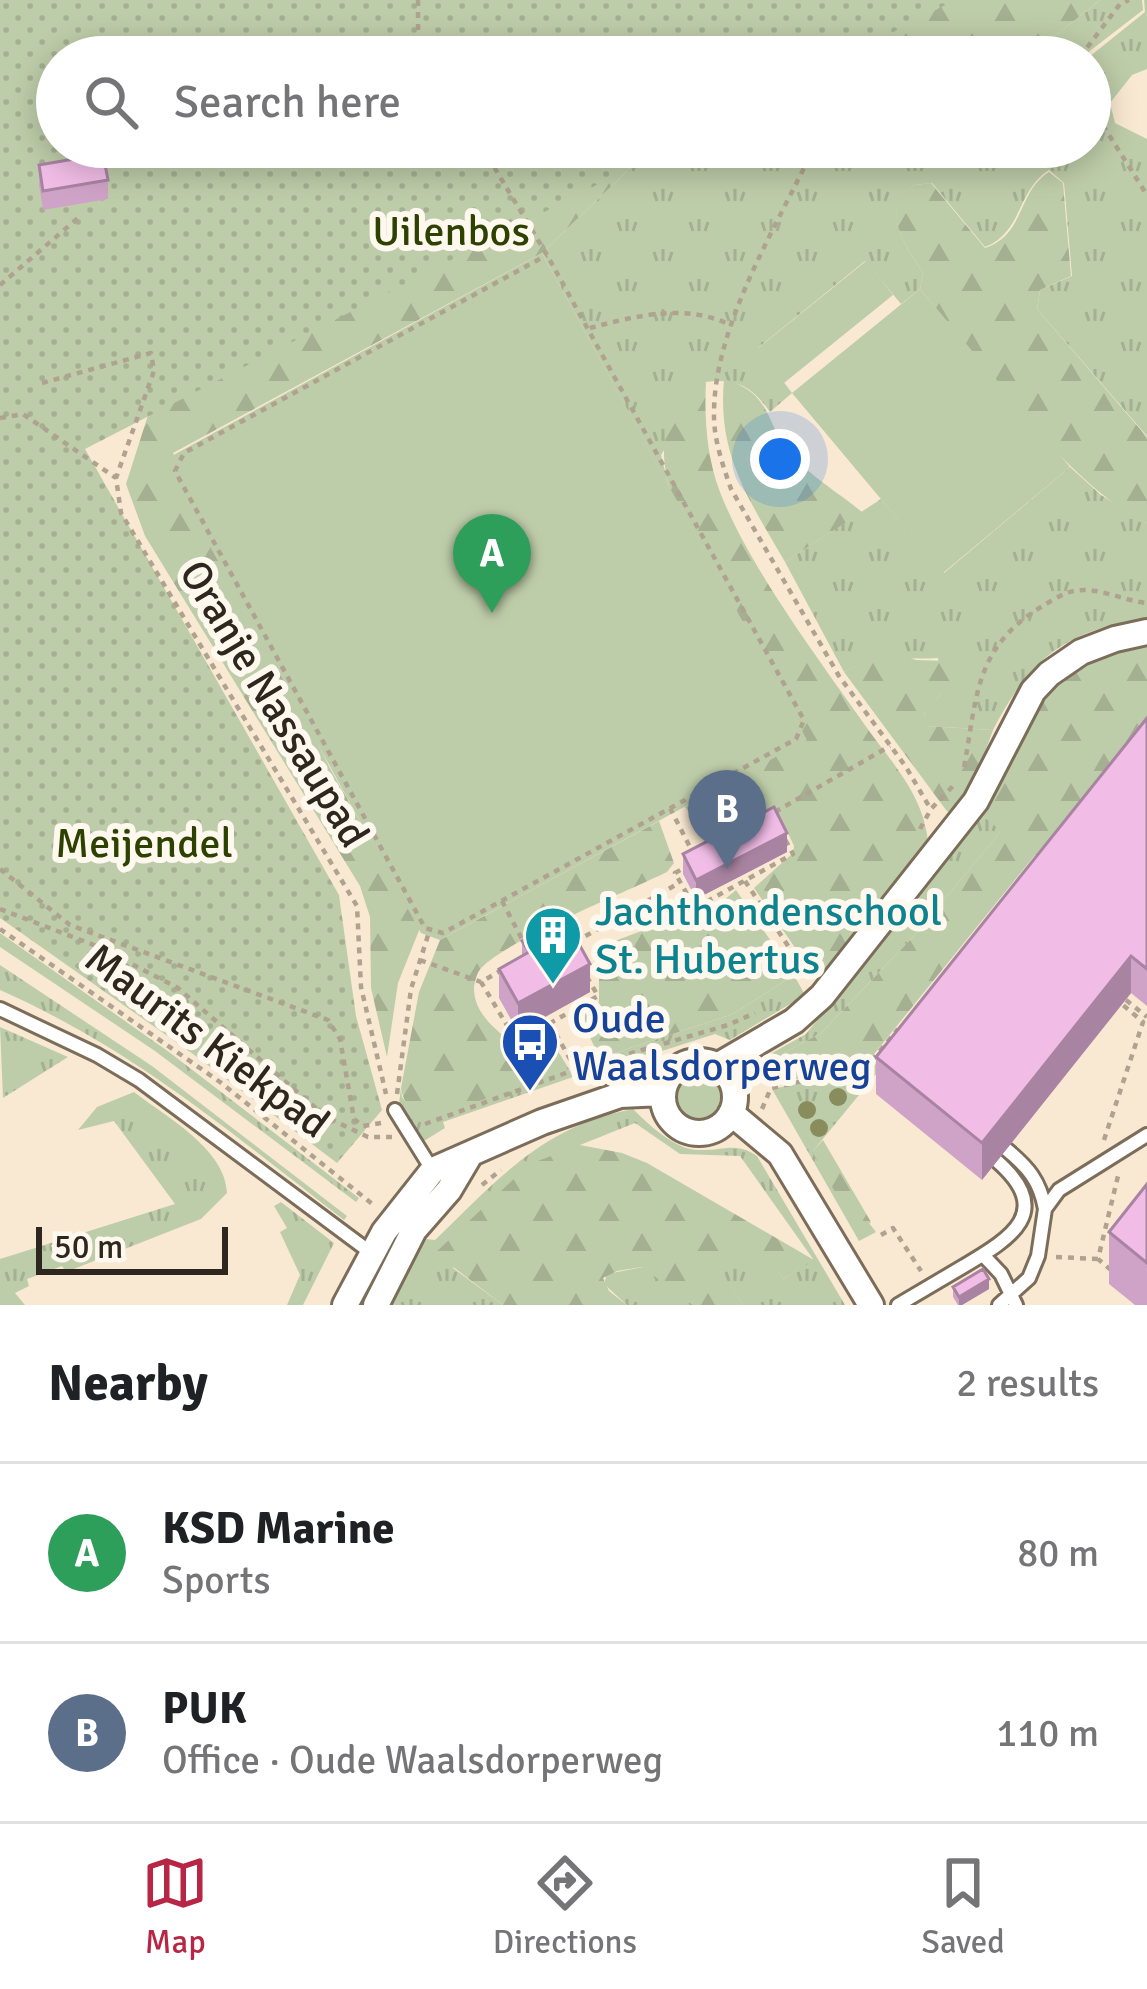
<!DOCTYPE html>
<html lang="en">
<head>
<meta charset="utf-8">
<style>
	:root { --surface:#fff; --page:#f2f2f2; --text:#202124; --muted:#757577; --line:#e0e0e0; --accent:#b82645 }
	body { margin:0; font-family:Signika,sans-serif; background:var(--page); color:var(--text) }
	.scale { position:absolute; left:36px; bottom:30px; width:192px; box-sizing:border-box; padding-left:12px; border:6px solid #2d271f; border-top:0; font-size:33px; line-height:42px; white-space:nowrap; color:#2d271f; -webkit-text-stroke:9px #fef8ef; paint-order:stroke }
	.you { position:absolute; left:780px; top:459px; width:42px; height:42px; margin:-30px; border:9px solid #fff; border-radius:50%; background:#1a73e8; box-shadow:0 0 0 18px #1a73e833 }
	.badge { display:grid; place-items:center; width:78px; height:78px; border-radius:50%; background:var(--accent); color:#fff; font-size:39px; font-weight:700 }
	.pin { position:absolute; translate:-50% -99px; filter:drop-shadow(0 3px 6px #0008) }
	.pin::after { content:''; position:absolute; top:63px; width:42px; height:36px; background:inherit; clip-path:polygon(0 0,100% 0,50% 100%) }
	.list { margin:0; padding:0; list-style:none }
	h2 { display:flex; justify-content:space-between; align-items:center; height:156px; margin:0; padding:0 48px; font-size:51px }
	h2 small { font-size:39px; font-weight:400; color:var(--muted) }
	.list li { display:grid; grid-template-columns:78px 1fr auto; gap:36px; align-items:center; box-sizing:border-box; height:180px; padding:0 48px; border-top:3px solid var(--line) }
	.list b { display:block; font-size:45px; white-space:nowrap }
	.list p { margin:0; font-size:39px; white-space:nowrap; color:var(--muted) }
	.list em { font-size:39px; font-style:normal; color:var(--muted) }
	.icon { flex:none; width:66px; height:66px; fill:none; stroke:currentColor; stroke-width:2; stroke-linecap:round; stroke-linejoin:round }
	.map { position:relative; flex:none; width:1147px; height:1305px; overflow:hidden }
	.search { position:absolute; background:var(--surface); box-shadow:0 6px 30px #0003; left:36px; right:36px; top:36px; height:132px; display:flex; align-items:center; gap:30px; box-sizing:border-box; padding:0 42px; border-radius:66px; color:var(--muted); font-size:45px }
	.sheet { height:516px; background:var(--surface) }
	nav { display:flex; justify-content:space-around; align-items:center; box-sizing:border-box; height:168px; border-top:3px solid var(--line); background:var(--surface); font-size:33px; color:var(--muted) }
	nav a { display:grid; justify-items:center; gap:6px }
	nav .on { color:var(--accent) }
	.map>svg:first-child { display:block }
	.grass { fill:url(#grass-tufts) }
	.forest { fill:url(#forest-firs) }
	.park { fill:url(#park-dots) }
	.garden { fill:#becda9 }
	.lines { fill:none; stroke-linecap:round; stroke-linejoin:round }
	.service-casing { stroke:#7b6d59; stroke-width:18 }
	.minor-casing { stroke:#7b6d59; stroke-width:30 }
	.path { stroke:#afa290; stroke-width:4.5; stroke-dasharray:6 6; stroke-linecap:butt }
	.service { stroke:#fff; stroke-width:12 }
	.minor { stroke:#fff; stroke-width:24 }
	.tree { fill:#898d5e }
	.wall { fill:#cfa3c7 }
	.shaded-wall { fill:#a984a2 }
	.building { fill:#f1bde7; stroke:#a984a2; stroke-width:3 }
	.labels { text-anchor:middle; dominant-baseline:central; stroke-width:12; stroke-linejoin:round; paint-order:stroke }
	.park-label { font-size:42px; fill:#2d4100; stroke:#fef8ef }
	.street-label { font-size:42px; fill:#2d271f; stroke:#fef8ef }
	.culture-label { font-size:42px; fill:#0d838f; stroke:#fef8ef; text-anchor:start }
	.transit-label { font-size:42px; fill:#164399; stroke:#fef8ef; text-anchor:start }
</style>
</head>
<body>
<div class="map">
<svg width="1147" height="1305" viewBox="0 0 1147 1305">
	<defs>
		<pattern id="grass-tufts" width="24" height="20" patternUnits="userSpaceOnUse" patternTransform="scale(3)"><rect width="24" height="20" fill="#becda9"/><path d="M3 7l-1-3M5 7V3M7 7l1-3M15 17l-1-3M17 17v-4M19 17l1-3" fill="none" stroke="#a4b091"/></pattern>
		<pattern id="forest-firs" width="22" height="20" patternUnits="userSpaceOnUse" patternTransform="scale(3)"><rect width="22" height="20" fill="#becda9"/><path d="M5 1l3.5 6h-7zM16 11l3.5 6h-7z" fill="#a4b091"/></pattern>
		<pattern id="park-dots" width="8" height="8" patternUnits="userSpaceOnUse" patternTransform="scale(3)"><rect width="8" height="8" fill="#becda9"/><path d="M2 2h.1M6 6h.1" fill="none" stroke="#a4b091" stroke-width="1.8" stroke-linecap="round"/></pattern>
	</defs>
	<rect width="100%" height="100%" fill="#fae9d2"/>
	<path class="grass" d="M1100,0H1142L1143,10L1082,57H1029Z
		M1144,0H1147V69L1132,75L1110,103L1115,123L1147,139V436L1037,309L1040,290L1072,276L1064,183L1049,170C1017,190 1023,232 985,247L932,183L915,185L900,194C889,226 907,247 923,273L920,289L901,304L865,261L758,348L792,393L770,412C752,387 737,378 706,382L661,455L669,487L542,253L652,147H1090L1089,57L1145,12Z
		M1070,467L1101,495L1147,523V618C1065,631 1031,657 993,730L925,726L924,710L942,694L938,658C897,661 885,651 844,672L785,562L881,499L944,573Z
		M983,816L1002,830L912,938L821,1033L767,1062L779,1076H813L770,1085L756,1062L806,1034Z
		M1039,857L1048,865L813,1151L876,1232L859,1241L772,1089L817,1080L852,1081L868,1071Z
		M0,933L169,1052L359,1198L356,1202L155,1051L0,947Z
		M0,965L152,1066L347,1216L344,1220C230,1132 133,1049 0,990Z
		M794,975L805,995L730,1040L715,1034L606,1069L600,1058L733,1014Z
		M0,1027L68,1057L3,1098Z
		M569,1069L573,1077L443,1122L445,1128L424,1141L399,1104L401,1088L402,1097L411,1108L434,1112Z
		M676 1097a22 22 0 1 1 44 0a22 22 0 1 1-44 0Z
		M134,1092C165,1116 226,1149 227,1193L201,1219L66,1272L62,1266L27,1279L29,1286L15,1293L25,1305H0V1259L175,1204L114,1121L78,1130L97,1107Z
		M633,1109C647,1123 675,1150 698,1150C722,1151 736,1141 757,1156L845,1305H743L718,1268L757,1246L784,1279L813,1259L740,1156L680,1154L635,1123L580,1145L453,1268L503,1305H383L417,1238L435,1240C496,1181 544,1125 633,1109Z
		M281,1202L334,1243L303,1305H287L300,1275L280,1232L287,1228L274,1206Z
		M643,1267L650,1270L693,1305H627L604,1284L607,1274Z"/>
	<path class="forest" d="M772,0H1100L1029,57H800Z
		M652,147L542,253L173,453L330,768L420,928L398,983L387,1057L371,988L370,917L360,886L145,536L126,484L150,409Z
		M1049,172L1063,183L1071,276L1040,290L1037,309L1147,437V523C1069,488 977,356 920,289L923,273C907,247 889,226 899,194L915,185L931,183L985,248C1025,235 1017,192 1049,172Z
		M724,379C775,394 763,424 793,456C812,477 840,494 862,512L785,562C749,499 717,456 724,379Z
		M706,382C704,418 707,458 720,492C749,567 820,661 867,728C893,764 923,795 928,841L818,981L754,888L793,853L794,846L781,818L764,817L721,841L709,838L685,807L806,739L669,487C656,435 668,417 706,382Z
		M1147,646V727L1041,858L1035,855L862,1069L841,1077L779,1076L767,1062L821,1033L912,938L1001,831L983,816C1036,731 1028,667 1147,646Z
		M902,655L916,660L978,662L967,695L942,694L924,711L926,726L993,730L976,777L953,815L946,810L844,672L865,661Z
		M659,821L674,863L667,872C633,889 495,945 479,971C477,973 474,985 474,988C474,1015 498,1031 516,1046L545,1030L569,1069C540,1079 450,1115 424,1113C410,1112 403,1101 401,1088L419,992L440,940Z
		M736,890L794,975L733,1014L600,1058L580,1017L599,1002V953L604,945L724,900Z
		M823,1140L871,1222L864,1228L853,1223L812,1152Z
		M580,1145L622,1153L647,1163L814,1260L784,1279L756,1247L719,1268L743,1305H693L642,1267L617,1271L603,1278L609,1291L627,1305H503L435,1253L519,1174L538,1161Z"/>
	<path class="park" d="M0,0H955L845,57H57V147H670L85,449L339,895L356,1016L382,1110L337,1163L193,1054L0,918Z"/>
	<path class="garden" d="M542,253L807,740L440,940L421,933L171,475L168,458Z
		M866,261L893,295L784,383L757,349Z
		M920,289L1070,467L943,573L792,393Z"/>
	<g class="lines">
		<defs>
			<path id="service" d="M0,1009L97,1055L139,1080L374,1255
				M395,1110L433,1171
				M1006,1149C1028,1167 1040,1181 1045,1209
				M983,1255L1001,1274L1016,1305
				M898,1305C920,1292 942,1279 964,1266C1011,1238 1055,1212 997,1161
				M999,1305L1029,1278L1038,1256L1045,1209L1059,1190L1147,1135"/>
			<path id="minor" d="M663 1097a36 36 0 1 1 72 0a36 36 0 1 1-72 0Z
				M717,1066L794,1021L822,996L976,801L1033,691L1049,674L1081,652L1115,639L1147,632
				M731,1113L780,1154L871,1305
				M345,1305L384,1232L433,1170L542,1122L620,1095L663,1093
				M376,1305L414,1230L449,1190L468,1158"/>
		</defs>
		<use href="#service" class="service-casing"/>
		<use href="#minor" class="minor-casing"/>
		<path class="path" d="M418,0V41L427,57
			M1080,57L1120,4L1129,0
			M1090,105L1147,195
			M482,147L547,255L804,720L796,739L443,933L425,928L175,471L184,453L547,255
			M814,147C777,227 713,326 714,416C714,440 723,466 731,489L839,676L906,767L930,808
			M879,147L919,154L950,147
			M0,285L78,218
			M590,328C634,316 687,303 730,325
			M42,383L151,353L154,371L116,478L121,513L357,906L361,987L386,1094
			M0,418L23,414L116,478
			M964,767C977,698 974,648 1041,607C1051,601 1063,593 1074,591C1098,586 1123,601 1147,603
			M670,808L692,851
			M775,812L890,746
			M774,819L793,854L695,908L675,873Z
			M920,829L931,809L953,786
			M0,869L70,925L328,1020L340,1039L354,1119L363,1126L381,1123
			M745,881L808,976
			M502,901L524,943
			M0,909L99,947L178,988L326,1117L368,1137H392
			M0,929L220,1082L376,1207
			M563,935L598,996L517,1042L481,982Z
			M575,942L679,883
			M420,960L481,982
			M1126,1000L1147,1017
			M550,1023L582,1081
			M397,1094L411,989L430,929
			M762,1109L771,1088L817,1078L860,1075L898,1029
			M425,1124L577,1069L728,1025L755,1013
			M1104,1140L1143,1022L1123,1005
			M482,1185L501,1170
			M881,1235L893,1228L921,1271
			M1056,1257L1098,1259
			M1111,1270L1098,1259L1118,1176"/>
		<use href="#service" class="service"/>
		<use href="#minor" class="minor"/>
	</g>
	<g class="tree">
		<circle cx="838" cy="1097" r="9"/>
		<circle cx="807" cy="1110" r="9"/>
		<circle cx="819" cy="1128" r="9"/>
	</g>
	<path class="wall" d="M39,165L108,180V199L43,210L39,184Z
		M1147,718V1006L1131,993L982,1180L876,1094V1057Z
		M787,852L696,899L683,874V854Z
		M522,941L590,992L518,1032L499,998V969L522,956Z
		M1147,1184V1305H1135L1109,1284V1232Z
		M953,1287L989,1289L962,1305H958L953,1297Z"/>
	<path class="shaded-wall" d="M787,833V852L696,899V880Z
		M1131,956V993L982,1180V1143Z
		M590,964V992L518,1032V1003Z
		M989,1279V1289L962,1305H959V1297Z"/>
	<path class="building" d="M103,154L108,180L43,191L39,165Z
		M1147,718V969L1131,956L982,1143L876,1057Z
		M774,807L787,833L696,880L683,854Z
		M554,923L558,929L568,924L590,964L518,1003L499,969L529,952L522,941Z
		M1147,1184V1263L1109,1232Z
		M983,1269L989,1279L959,1297L953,1287Z"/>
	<defs>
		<symbol id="building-pin" viewBox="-11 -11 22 30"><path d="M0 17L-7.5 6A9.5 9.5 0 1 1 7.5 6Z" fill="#0f9aa8" stroke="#fef8ef"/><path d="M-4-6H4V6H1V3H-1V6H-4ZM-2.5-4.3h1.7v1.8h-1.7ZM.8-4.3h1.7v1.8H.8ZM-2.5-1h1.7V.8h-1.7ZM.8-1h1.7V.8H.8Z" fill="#fff"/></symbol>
		<symbol id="bus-pin" viewBox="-11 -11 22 30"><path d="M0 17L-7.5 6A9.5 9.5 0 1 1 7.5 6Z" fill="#1a4fb4" stroke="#fef8ef"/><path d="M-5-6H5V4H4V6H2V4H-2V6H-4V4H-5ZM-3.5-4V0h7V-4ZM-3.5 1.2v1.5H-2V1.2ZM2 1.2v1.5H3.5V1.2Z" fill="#fff"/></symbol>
	</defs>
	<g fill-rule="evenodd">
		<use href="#building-pin" x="520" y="902" width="66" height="90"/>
		<use href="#bus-pin" x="497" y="1009" width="66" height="90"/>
	</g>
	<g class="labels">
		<g class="park-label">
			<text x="451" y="231">Uilenbos</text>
			<text x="144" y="843">Meijendel</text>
		</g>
		<g class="street-label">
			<text transform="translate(274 704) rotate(59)">Oranje Nassaupad</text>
			<text transform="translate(207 1041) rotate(37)">Maurits Kiekpad</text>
		</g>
		<g class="culture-label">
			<text x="595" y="911">Jachthondenschool<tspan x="595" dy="48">St. Hubertus</tspan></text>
		</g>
		<g class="transit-label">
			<text x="572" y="1018">Oude<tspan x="572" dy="48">Waalsdorperweg</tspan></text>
		</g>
	</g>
</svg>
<div class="scale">50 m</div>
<div class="you"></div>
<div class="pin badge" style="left:492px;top:613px;background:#2e9e5b">A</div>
<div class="pin badge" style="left:727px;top:869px;background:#5c6f8a">B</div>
<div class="search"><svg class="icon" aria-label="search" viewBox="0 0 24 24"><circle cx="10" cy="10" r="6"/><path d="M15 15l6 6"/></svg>Search here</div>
</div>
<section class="sheet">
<h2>Nearby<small>2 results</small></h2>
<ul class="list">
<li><span class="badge" style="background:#2e9e5b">A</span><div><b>KSD Marine</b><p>Sports</p></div><em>80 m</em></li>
<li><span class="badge" style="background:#5c6f8a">B</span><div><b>PUK</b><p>Office · Oude Waalsdorperweg</p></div><em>110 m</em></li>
</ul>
</section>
<nav>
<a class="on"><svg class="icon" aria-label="map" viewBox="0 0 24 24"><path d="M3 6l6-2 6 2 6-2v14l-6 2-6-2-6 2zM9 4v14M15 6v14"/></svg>Map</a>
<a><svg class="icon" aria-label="directions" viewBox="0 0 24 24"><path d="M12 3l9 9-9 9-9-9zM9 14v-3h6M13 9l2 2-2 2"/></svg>Directions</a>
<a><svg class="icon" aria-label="saved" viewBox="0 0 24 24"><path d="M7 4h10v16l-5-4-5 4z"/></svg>Saved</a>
</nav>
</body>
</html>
